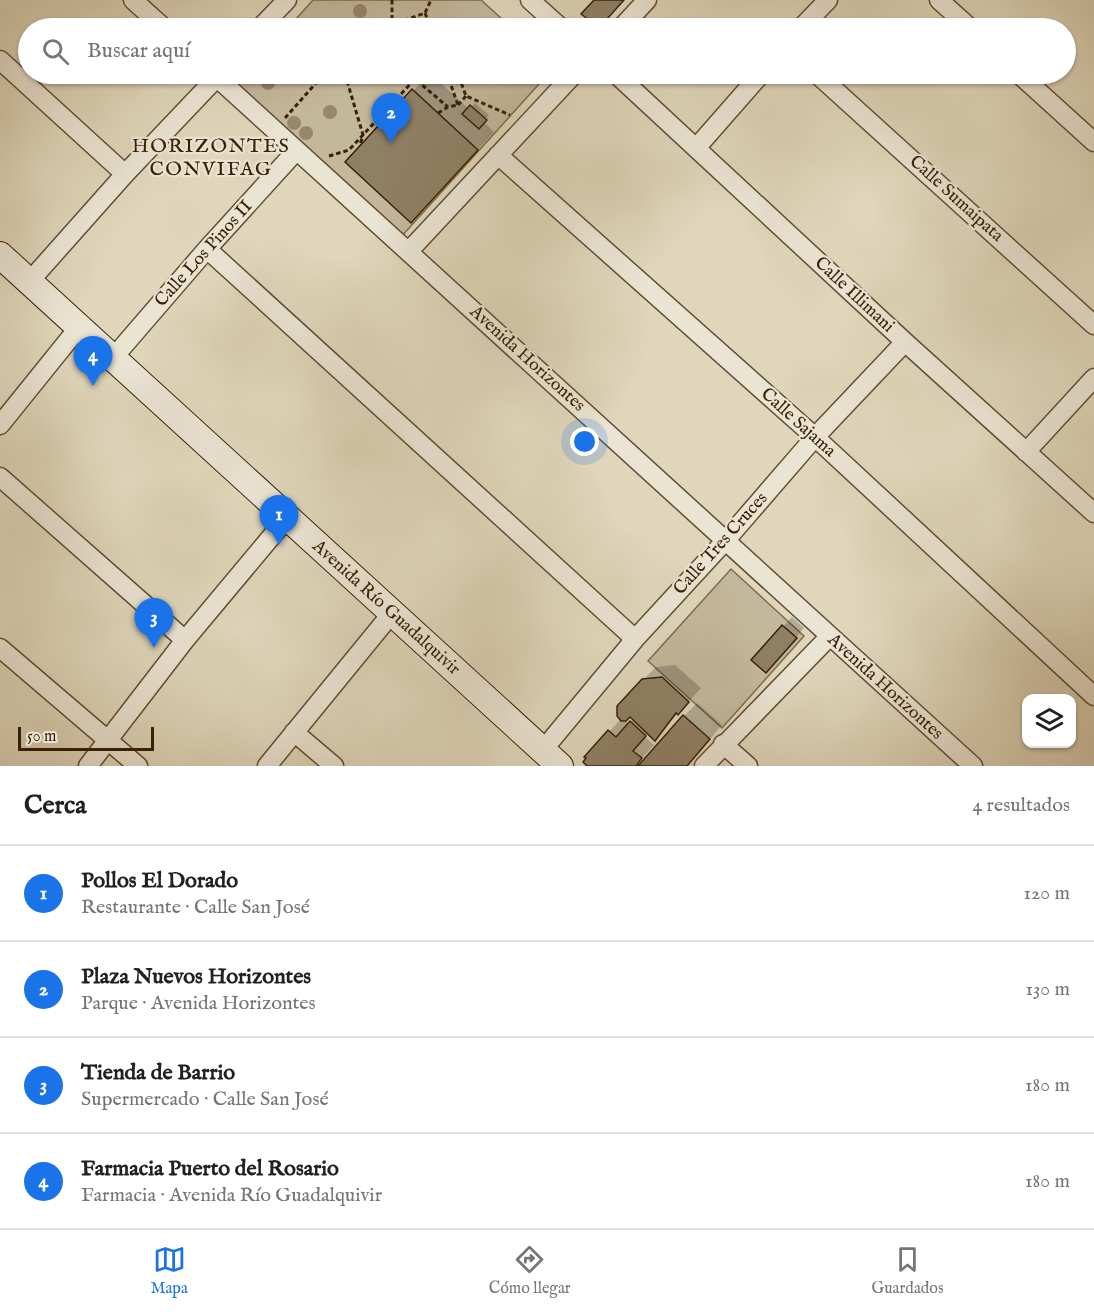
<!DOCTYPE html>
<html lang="es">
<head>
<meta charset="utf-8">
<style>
	:root { --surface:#fff; --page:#f6f6f6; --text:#202124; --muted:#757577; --line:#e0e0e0; --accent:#1a73e8 }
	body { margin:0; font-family:"IM FELL English",serif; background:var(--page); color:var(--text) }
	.controls { position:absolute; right:18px; bottom:18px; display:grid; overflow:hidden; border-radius:12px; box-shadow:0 2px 4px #0004 }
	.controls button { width:54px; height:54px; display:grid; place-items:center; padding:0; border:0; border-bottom:2px solid var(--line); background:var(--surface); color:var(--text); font:30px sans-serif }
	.scale { position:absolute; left:18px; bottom:15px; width:136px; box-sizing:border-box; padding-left:6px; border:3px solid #392006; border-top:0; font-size:16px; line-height:21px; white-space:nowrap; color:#392006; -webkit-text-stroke:4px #eae4d3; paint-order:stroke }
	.you { position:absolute; left:585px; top:442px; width:21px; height:21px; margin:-15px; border:4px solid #fff; border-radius:50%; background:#1a73e8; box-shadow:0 0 0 9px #1a73e833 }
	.badge { display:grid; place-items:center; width:39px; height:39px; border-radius:50%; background:var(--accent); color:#fff; font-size:20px; font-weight:700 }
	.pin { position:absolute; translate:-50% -50px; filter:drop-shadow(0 2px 3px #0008) }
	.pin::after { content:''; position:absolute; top:32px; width:21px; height:18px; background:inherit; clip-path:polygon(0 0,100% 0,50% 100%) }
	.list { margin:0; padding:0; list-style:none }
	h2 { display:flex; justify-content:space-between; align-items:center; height:78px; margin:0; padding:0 24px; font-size:26px }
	h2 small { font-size:20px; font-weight:400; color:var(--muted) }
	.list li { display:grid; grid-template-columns:39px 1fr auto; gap:18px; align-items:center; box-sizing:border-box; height:96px; padding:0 24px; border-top:2px solid var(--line) }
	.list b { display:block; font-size:22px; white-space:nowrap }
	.list p { margin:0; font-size:20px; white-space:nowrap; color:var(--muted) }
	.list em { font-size:20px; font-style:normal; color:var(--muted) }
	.icon { flex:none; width:33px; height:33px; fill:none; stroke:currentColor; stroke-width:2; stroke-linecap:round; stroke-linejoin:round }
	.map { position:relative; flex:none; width:1094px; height:766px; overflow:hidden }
	.search { position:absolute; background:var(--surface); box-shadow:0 2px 4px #0004; left:18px; right:18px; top:18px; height:66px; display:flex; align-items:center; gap:15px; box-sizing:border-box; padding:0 21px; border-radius:33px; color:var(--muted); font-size:22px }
	.sheet { height:462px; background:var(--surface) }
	nav { display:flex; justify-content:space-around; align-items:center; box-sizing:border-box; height:84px; border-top:2px solid var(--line); background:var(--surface); font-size:16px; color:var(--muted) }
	nav a { display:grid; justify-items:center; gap:3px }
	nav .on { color:var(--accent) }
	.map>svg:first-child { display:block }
	.green { fill:#c3b79c; stroke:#7e6c51; stroke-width:1.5 }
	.shadow { fill:#0003; fill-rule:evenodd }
	.building { fill:#8f7f64; stroke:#392006; stroke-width:1.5 }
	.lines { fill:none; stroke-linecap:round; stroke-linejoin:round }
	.street-casing { stroke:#624e33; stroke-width:21 }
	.secondary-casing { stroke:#392006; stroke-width:28 }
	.path { stroke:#392006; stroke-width:3; stroke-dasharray:4.5 3; stroke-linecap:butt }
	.street { stroke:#eae4d3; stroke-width:18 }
	.secondary { stroke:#eae4d3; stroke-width:26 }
	.tree { fill:#97876c }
	.labels { text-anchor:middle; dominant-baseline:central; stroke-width:4.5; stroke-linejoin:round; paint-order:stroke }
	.street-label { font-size:18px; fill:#392006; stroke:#eae4d3 }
	.neighbourhood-label { font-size:20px; letter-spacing:1.5px; fill:#392006; stroke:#eae4d3 }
</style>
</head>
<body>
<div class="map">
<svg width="1094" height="766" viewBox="0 0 1094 766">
	<rect width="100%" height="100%" fill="#dfd6bb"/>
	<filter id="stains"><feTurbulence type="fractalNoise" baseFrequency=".00333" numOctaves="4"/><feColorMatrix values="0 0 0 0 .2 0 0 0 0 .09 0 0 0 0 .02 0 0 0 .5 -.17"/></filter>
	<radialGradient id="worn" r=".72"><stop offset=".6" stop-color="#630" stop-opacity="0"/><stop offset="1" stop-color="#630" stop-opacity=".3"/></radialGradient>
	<path class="green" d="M313,0H481L512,28H288Z
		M247,74H548L401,237L235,87Z
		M731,569L804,636L722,728L648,661Z"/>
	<path class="shadow" d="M429,74H431L469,109L475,103L489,115L484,122L494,132L428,204L347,162Z
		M792,617L804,628L775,663L753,660Z
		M675,665L701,688L655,739L649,733L645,737L654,745L635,766L586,756L621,719L643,680L656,667ZM630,715L634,719L629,724L625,720Z
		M697,703L722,725L687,766L684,716Z"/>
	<path class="building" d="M594,0H624L599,28L581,14Z
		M412,89L478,150L411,223L345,162Z
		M470,105L487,120L479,129L462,114Z
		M782,625L797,638L766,673L751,660Z
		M662,677L689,702L678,715L676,713L655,741L630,717L626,721H621L617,716V706L642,679Z
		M683,715L710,739L687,766H638Z
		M630,721L646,736L633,751L642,758L636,766H587L583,762L586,758L584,757L608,730L616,737Z"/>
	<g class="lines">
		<defs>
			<path id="street" d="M133,0L164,28
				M530,0L561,28
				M939,0L970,28
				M260,28L287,0
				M621,28L647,0
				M801,28L828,0
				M0,60L125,174
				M213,74L973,766
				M616,74L905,342L1094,513
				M817,74L1094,325
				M1019,74L1094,142
				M697,147L761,74
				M498,155L815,437L1094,696
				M207,249L635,639
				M409,251L574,74
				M29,282L125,174L220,74
				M113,358L207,249L296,151
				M0,425L79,327
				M1026,452L1094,378
				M0,477L185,640
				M0,648L138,766
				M294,732L334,766
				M723,744L748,766
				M543,750L635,639L726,540L815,437L905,342
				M88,766L185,640L287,518
				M267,766L392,613
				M704,766L829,637"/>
			<path id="secondary" d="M0,255L560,766"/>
		</defs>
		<use href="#street" class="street-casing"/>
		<use href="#secondary" class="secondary-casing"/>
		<path class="path" d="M392,0V25
			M425,13L431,28
			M383,28L425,13L431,0
			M345,74L363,135L360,145
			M463,74H458L466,96L510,115
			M458,105L466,96
			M438,113L448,107L458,105L447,74
			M285,118L324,74
			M329,156L349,150L415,79L448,107"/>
		<use href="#street" class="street"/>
		<use href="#secondary" class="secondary"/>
	</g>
	<g class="tree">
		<circle cx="360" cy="11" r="7"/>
		<circle cx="268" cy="83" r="7"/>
		<circle cx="330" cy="112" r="7"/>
		<circle cx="294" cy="123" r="7"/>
		<circle cx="306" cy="133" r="7"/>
	</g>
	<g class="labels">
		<g class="street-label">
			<text transform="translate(956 199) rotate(42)">Calle Sumaipata</text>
			<text transform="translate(204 254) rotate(-48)">Calle Los Pinos II</text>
			<text transform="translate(854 295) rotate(43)">Calle Illimani</text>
			<text transform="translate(527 359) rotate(42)">Avenida Horizontes</text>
			<text transform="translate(798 423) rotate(42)">Calle Sajama</text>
			<text transform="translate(721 544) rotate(-48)">Calle Tres Cruces</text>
			<text transform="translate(386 608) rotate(42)">Avenida Río Guadalquivir</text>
			<text transform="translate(885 687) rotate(42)">Avenida Horizontes</text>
		</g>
		<g class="neighbourhood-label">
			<text x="211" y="146">HORIZONTES<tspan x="211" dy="23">CONVIFAG</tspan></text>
		</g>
	</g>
	<rect width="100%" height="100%" filter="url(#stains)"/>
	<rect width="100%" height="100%" fill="url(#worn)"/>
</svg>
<div class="controls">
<button><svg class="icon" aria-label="layers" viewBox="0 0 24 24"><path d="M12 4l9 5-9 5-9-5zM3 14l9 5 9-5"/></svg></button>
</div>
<div class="scale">50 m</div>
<div class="you"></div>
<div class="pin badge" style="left:279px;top:545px">1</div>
<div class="pin badge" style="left:391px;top:143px">2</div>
<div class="pin badge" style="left:154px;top:648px">3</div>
<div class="pin badge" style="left:93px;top:386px">4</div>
<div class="search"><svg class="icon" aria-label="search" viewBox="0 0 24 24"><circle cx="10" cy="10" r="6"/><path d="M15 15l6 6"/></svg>Buscar aquí</div>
</div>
<section class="sheet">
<h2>Cerca<small>4 resultados</small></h2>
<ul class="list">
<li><span class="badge">1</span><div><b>Pollos El Dorado</b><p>Restaurante · Calle San José</p></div><em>120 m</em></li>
<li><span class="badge">2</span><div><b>Plaza Nuevos Horizontes</b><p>Parque · Avenida Horizontes</p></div><em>130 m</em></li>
<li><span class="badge">3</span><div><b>Tienda de Barrio</b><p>Supermercado · Calle San José</p></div><em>180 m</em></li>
<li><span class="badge">4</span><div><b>Farmacia Puerto del Rosario</b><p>Farmacia · Avenida Río Guadalquivir</p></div><em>180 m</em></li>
</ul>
</section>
<nav>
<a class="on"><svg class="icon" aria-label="map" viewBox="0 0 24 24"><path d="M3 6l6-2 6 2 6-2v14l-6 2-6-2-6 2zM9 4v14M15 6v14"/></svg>Mapa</a>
<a><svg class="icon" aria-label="directions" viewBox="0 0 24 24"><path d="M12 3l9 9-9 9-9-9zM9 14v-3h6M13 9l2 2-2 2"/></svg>Cómo llegar</a>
<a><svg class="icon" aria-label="saved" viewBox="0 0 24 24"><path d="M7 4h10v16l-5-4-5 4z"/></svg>Guardados</a>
</nav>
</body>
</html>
